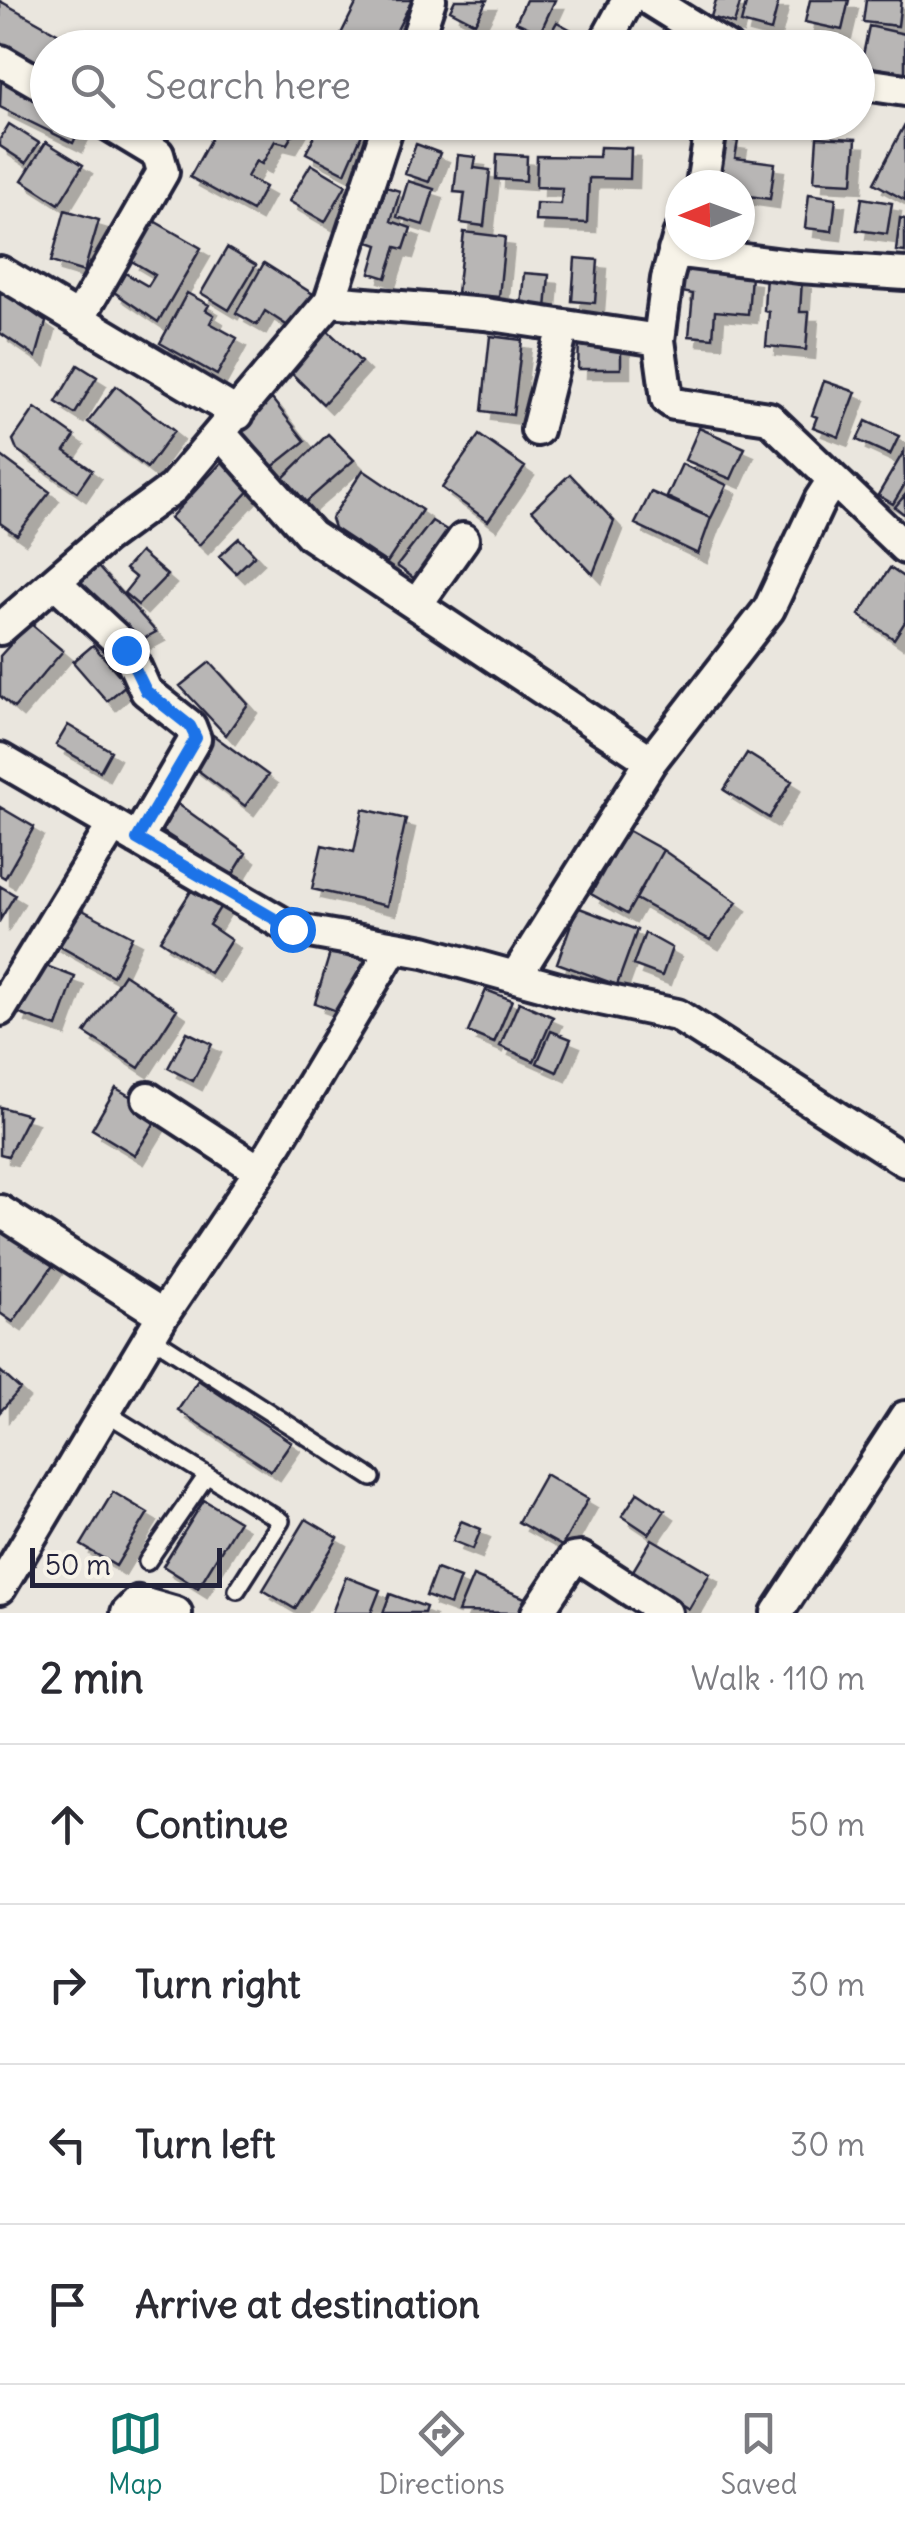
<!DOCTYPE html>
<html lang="en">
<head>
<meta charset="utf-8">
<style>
	:root { --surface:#fff; --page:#f7f7f7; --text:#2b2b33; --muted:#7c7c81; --line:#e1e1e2; --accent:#0f766e }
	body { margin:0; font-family:Delius,sans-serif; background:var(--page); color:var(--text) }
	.compass { position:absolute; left:665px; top:170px; width:90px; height:90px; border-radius:50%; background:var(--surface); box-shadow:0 2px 8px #0004; rotate:269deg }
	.scale { position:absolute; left:30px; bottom:25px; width:192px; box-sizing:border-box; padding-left:10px; border:5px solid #22223b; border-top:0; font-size:28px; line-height:35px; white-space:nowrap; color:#22223b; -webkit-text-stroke:8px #f7f3e8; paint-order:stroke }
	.stop { position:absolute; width:30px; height:30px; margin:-22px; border:8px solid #1a73e8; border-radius:50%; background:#fff }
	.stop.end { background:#1a73e8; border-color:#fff; box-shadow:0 2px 10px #0008 }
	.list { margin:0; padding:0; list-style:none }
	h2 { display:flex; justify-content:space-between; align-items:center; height:130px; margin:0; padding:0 40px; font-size:42px }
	h2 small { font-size:32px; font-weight:400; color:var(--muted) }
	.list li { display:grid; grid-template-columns:65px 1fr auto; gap:30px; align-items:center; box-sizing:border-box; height:160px; padding:0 40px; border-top:2px solid var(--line) }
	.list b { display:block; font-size:38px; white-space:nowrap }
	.list em { font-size:32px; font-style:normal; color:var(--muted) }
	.icon { flex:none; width:55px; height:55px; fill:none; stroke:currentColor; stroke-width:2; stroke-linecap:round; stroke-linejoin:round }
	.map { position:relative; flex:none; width:905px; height:1613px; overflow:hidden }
	.search { position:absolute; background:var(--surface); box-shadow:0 2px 8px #0004; left:30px; right:30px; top:30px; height:110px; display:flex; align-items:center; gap:25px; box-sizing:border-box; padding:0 35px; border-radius:55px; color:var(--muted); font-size:38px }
	.sheet { height:770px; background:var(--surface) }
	nav { display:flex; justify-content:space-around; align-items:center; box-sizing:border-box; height:140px; border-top:2px solid var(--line); background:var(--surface); font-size:28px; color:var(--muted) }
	nav a { display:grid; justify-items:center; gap:5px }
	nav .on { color:var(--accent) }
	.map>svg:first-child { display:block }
	.building { fill:#b8b6b5; stroke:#22223b; stroke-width:2.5; filter:url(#shadow) }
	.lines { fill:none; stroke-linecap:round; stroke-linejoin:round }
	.service-casing { stroke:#22223b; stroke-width:22 }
	.minor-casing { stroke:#22223b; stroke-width:38 }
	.service { stroke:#f7f3e8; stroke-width:15 }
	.minor { stroke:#f7f3e8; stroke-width:30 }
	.route { stroke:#1a73e8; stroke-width:12 }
</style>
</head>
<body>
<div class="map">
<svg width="905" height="1613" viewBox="0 0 905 1613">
	<defs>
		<filter id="shadow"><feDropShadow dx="9" dy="9" stdDeviation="0" flood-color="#0004"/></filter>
	</defs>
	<rect width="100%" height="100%" fill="#eae6de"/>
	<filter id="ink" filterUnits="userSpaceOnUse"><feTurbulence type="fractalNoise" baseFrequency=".01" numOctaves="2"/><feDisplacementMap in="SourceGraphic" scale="20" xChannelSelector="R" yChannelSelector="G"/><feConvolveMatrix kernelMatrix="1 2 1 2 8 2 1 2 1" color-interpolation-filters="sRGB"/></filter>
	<g filter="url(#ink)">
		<path class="building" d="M358,0H412L388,48L366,45L365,48H334Z
			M455,0H487L475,23L450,10Z
			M526,0H555L540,33L516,22Z
			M716,0H741L734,24L711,17Z
			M747,0H779L771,31L741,23Z
			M810,0H849L842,30L805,22Z
			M866,0H901L898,26L863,22Z
			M0,1L84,48H48V74L0,48Z
			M557,22L597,44L595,48H542Z
			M869,26L905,34V74L861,65Z
			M493,29L511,35L508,48H488Z
			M671,33L680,37L675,48H665Z
			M805,35L841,40L839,48H804Z
			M444,38L478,48H441Z
			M1,78L48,101V122H83L73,143L0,107Z
			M136,122H161L155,133Z
			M220,122H250L261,129L265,122H300L287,144L275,141L262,164L256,161L247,177L265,187L252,211L190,177Z
			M321,122H343L363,132L345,173L306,153Z
			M9,124L39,143L26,163L0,146V139Z
			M905,124V200L874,183Z
			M817,137L856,139L853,183L814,181Z
			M715,138L738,141L735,158L775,163L770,199L741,195L740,204V185H709Z
			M46,142L83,165L59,204L22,180Z
			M416,144L440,153L429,182L405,174Z
			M600,147L631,148L630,179L589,178L587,223L535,221L536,203L561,204L562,188L536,187L537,156L599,157Z
			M497,154L527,156L526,181L496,179Z
			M458,155L476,157L474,168L490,170L484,226L461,223L465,193L454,192Z
			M311,164L346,185L325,222L289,201Z
			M408,181L434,189L423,225L397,217Z
			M386,187L400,191L391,221L411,228L404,249L396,247L386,278L370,273L378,245L369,242Z
			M809,194L836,198L832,231L805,228Z
			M862,198L892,203L887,234L857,230Z
			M65,210L99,220L84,272L51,262Z
			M900,218L905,219V252L896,251Z
			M154,221L201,248L158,322L114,292L125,273L148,286L155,275L130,260Z
			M464,232L505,237L499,297L457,293Z
			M227,248L256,265L229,310L201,293Z
			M575,258L598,260L595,303L572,301Z
			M685,260L713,264L712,272L751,276L748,314L715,311L713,338L689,336L693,294L682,292Z
			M264,263L313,294L291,328L265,311L257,325L236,313Z
			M524,273L549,275L546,309L521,306Z
			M766,273L802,280L800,312H809L806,350L766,346L769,312L764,311Z
			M0,290L46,322L36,357L0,333Z
			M187,293L209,305L206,310L214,315L210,323L237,338L217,375L160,343Z
			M327,330L361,362L323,404L289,371Z
			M490,336L522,340L513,415L482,411Z
			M579,339L621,340V369H578Z
			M78,365L97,377L75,414L56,402Z
			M824,381L856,392L839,437L813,427L817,417L812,415Z
			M116,386L174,431L147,468L88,422Z
			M272,399L305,441L271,468L237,426Z
			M35,408L75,436L65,451L92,470L77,492L17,450L13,440Z
			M866,421L899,436L890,455L857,440Z
			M699,428L745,448L731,479L685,460Z
			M328,434L354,460L306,502L284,477Z
			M479,435L525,467L488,521L442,488Z
			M904,451L905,484L893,504L878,495Z
			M0,455L50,492L17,535L0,523Z
			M225,459L254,486L199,545L170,518Z
			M682,464L727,485L711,518L667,497Z
			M363,470L422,510L387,563L334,528L331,519Z
			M570,474L614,521L593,574L532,510Z
			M651,492L711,518L698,554L635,524Z
			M905,495V515L895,507Z
			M432,521L450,532L419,582L397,566Z
			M239,538L255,555L236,573L219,556Z
			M140,552L167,575L138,605L124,593L136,578L125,569Z
			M98,567L156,632L132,645L76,586Z
			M890,568L905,578V622L894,639L859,615Z
			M30,623L63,651L14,708L0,696V656Z
			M93,645L127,684L107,701L73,662Z
			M210,662L248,704L226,735L180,686Z
			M68,725L111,751L100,771L56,745Z
			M213,735L268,775L245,806L191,765Z
			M747,753L792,781L769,818L724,790Z
			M171,799L246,853L232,876L154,826Z
			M0,807L34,827L5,878L0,875Z
			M363,809L406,819L387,906L312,889L322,845L354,852Z
			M627,830L663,850L627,914L591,894Z
			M663,850L737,902L710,940L636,899Z
			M198,880L226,898L209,925L231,940L210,973L160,940Z
			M0,886L15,895L0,920Z
			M73,905L132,936L113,976L52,942Z
			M577,907L637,930L617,985L557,963Z
			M645,933L672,948L662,976L633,965Z
			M330,953L367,959L347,1015L315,1003Z
			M36,962L75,977L57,1027L17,1013Z
			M124,974L177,1009L139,1068L85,1033Z
			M486,990L512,1000L494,1043L468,1032Z
			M519,1002L553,1017L534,1061L500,1046Z
			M551,1031L571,1039L557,1072L537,1063Z
			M187,1032L212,1044L193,1081L168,1068Z
			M116,1088L160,1114L135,1155L92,1129Z
			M0,1107L29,1115L8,1156L0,1154Z
			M0,1226L54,1264L13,1322L0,1313Z
			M0,1371L20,1389L0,1412Z
			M198,1380L291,1442L271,1471L178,1410Z
			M545,1474L588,1499L562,1546L518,1522Z
			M113,1492L148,1513L116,1566L81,1545Z
			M638,1492L665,1510L649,1534L622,1516Z
			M204,1500L239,1521L198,1588L163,1566Z
			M306,1519L338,1538L295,1609L263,1590Z
			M461,1521L481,1529L473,1549L453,1541Z
			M652,1539L710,1573L689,1609L631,1574Z
			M436,1569L460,1578L450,1605L426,1596Z
			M473,1576L525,1598L518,1613L458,1612Z
			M346,1577L380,1590L371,1613H332Z
			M390,1594L426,1607L424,1613H383Z"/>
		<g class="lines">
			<defs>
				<path id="service" d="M150,1336L372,1478
					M105,1412L281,1521L237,1590
					M147,1562L207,1475"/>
				<path id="minor" d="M650,0L727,48
					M414,48L430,0
					M602,48L628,0
					M1,61L48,88
					M858,83L905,90
					M702,185L712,122
					M674,251L799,267L905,274
					M0,272L238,414
					M330,301L485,314L659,340L667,399L674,404L769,418L905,548
					M79,318L163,172L158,154L105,122
					M659,340L667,279L679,235
					M537,430L563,327
					M220,433L311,535L651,761
					M55,582L127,649L146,691L190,726L195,739L137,839
					M417,604L463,539
					M0,629L105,538L173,488L330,301L389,122
					M0,759L292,929L424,952L577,994L677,1015L905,1161
					M516,976L651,761L769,609L820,500L833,480
					M0,1010L113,825
					M148,1098L260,1171
					M0,1211L163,1315
					M0,1588L163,1315L260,1171L393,948
					M127,1613L138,1602L176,1613
					M537,1613L573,1559L581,1558L666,1613
					M777,1613L905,1417"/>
			</defs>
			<use href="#service" class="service-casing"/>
			<use href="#minor" class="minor-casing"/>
			<use href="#service" class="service"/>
			<use href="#minor" class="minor"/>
		</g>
	</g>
	<g class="lines" filter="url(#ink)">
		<path class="route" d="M126,650L146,691L190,726L196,738L137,839L292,929"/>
	</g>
</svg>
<svg class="compass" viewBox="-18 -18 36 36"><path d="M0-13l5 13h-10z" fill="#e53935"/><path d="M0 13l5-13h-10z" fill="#7c7c81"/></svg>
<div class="scale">50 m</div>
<div class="stop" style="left:292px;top:929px"></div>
<div class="stop end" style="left:126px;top:650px"></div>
<div class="search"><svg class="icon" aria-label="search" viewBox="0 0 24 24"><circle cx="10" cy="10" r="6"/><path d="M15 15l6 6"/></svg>Search here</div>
</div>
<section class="sheet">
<h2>2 min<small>Walk · 110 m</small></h2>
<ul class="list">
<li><svg class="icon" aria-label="ahead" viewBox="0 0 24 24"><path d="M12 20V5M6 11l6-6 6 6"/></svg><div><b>Continue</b></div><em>50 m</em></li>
<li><svg class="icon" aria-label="right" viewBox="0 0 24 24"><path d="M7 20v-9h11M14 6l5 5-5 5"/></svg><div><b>Turn right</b></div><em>30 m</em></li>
<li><svg class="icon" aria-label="left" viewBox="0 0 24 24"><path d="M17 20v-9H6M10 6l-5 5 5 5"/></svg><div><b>Turn left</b></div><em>30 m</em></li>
<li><svg class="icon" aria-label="arrive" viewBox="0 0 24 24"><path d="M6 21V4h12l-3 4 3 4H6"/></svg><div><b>Arrive at destination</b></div></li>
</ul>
</section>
<nav>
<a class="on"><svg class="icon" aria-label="map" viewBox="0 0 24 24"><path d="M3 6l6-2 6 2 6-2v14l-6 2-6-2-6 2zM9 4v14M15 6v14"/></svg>Map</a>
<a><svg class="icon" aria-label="directions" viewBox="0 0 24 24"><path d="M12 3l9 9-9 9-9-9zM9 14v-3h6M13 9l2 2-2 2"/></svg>Directions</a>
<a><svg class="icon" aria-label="saved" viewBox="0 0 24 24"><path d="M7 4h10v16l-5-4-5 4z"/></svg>Saved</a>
</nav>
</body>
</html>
